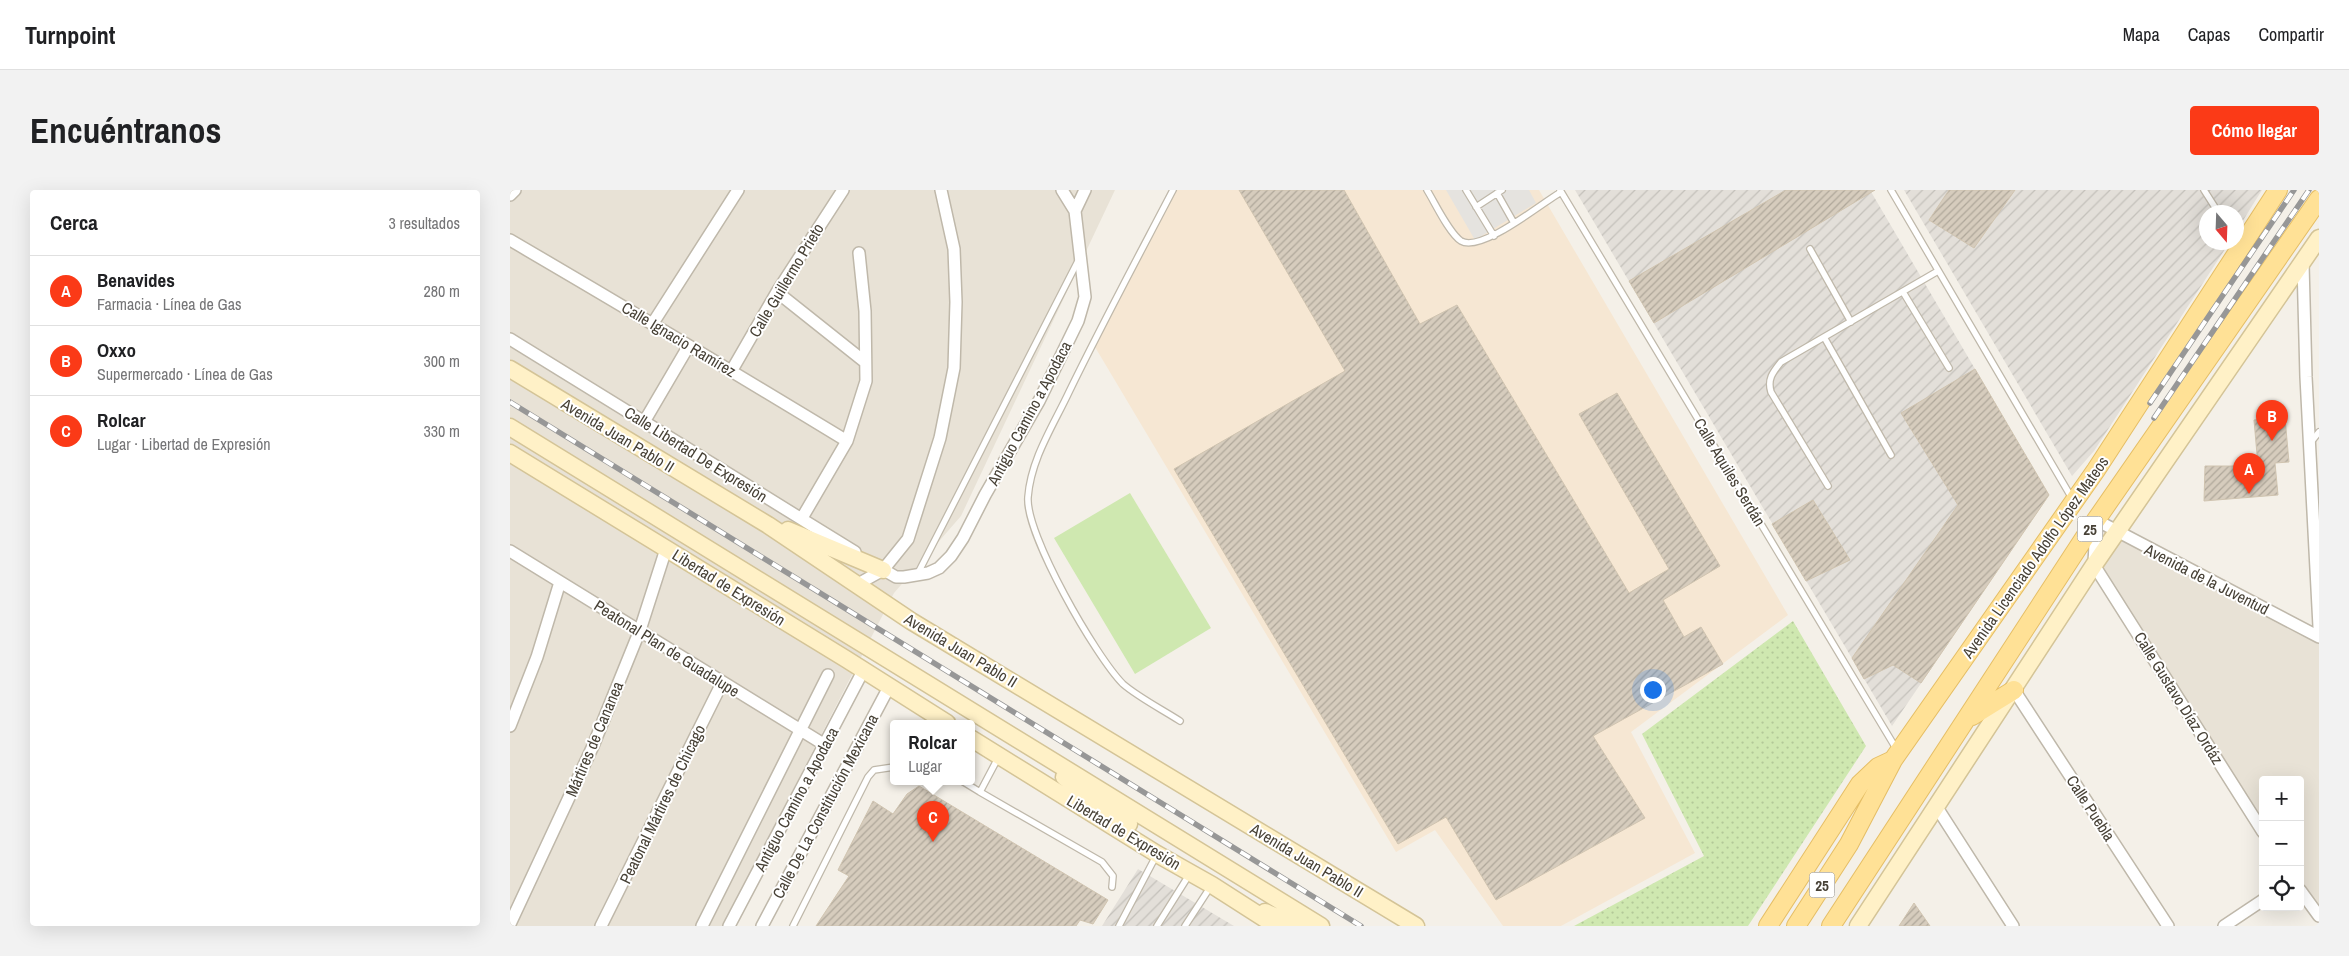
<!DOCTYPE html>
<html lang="es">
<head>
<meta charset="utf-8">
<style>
	:root { --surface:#fff; --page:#f2f2f2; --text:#202124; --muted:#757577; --line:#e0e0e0; --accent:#fb3a17 }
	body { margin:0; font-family:"Archivo Narrow",sans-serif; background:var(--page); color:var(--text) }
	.controls { position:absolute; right:15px; bottom:15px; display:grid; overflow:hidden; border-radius:5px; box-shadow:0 5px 20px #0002 }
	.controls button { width:45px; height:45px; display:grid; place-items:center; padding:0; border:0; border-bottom:1px solid var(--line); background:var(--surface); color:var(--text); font:25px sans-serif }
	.compass { position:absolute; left:1689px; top:15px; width:45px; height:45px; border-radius:50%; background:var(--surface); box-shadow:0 5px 20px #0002; rotate:161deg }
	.you { position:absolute; left:1142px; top:499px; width:18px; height:18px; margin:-12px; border:4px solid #fff; border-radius:50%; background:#1a73e8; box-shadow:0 0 0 8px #1a73e833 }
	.badge { display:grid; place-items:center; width:32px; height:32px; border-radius:50%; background:var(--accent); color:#fff; font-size:16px; font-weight:700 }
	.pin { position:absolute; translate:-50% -41px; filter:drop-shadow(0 1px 2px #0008) }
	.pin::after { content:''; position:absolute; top:26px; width:18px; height:15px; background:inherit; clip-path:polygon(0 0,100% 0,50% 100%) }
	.popup { position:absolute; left:380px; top:530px; width:85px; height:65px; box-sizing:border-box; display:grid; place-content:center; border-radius:5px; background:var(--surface); filter:drop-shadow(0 1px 4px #0005); font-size:16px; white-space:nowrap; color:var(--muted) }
	.popup b { font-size:19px; color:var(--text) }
	.popup::after { content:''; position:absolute; left:50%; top:100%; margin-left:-10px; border:10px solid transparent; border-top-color:var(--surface) }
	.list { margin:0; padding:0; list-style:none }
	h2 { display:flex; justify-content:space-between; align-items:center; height:65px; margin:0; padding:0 20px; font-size:21px }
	h2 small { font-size:16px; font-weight:400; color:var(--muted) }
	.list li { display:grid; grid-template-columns:32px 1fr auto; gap:15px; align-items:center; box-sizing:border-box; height:70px; padding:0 20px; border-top:1px solid var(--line) }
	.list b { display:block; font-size:19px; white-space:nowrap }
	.list p { margin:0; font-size:16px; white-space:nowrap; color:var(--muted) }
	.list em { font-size:16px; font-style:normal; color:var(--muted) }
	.icon { flex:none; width:28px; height:28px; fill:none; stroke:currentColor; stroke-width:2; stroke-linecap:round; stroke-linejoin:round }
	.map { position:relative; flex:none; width:1809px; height:736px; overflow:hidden; border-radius:5px }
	header { display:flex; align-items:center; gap:30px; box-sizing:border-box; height:70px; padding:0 25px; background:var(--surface); border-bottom:1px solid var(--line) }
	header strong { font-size:24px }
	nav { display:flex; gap:28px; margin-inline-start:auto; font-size:18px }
	.intro { display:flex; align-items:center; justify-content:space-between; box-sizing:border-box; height:120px; padding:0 30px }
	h1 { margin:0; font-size:35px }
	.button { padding:12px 22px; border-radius:5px; background:var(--accent); color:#fff; font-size:18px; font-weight:700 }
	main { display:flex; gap:30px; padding:0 30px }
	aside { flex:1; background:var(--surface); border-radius:5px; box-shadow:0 5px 20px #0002 }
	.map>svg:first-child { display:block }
	.residential { fill:#e8e2d6 }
	.commercial { fill:#f6e7d3 }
	.industrial { fill:url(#industrial-furrows) }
	.grass { fill:url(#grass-dots) }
	.garden { fill:#cfe8b0 }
	.parking { fill:#e5e3df }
	.building { fill:url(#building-hatch); stroke:#d0c4b0 }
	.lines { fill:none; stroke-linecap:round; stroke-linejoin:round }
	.lane-casing { stroke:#bfb8aa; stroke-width:8 }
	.street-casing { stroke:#bfb8aa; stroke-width:14 }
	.secondary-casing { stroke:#d4c497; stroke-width:19 }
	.primary-casing { stroke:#e5be65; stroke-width:20 }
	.lane { stroke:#fff; stroke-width:5.5 }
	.street { stroke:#fff; stroke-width:11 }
	.secondary { stroke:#fff1c7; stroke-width:16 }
	.primary { stroke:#ffe196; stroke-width:18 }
	.rail-casing { stroke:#979797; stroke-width:5.5 }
	.rail { stroke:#fff; stroke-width:4; stroke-dasharray:11; stroke-linecap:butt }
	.labels { text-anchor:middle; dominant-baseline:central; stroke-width:4; stroke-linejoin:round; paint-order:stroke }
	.shield { fill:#fff; stroke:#7e7a72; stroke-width:1 }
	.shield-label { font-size:15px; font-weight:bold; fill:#474136 }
	.street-label { font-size:16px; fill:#474136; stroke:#fff }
</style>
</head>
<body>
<header>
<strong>Turnpoint</strong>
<nav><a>Mapa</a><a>Capas</a><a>Compartir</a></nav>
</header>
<div class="intro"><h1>Encuéntranos</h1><a class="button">Cómo llegar</a></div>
<main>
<aside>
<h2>Cerca<small>3 resultados</small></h2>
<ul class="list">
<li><span class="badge">A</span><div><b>Benavides</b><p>Farmacia · Línea de Gas</p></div><em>280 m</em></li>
<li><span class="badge">B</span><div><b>Oxxo</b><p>Supermercado · Línea de Gas</p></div><em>300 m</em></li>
<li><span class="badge">C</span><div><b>Rolcar</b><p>Lugar · Libertad de Expresión</p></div><em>330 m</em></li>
</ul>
</aside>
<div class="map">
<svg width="1809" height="736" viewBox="0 0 1809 736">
	<defs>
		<pattern id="industrial-furrows" width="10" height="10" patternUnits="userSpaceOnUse" patternTransform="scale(1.25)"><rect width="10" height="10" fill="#e3dfd9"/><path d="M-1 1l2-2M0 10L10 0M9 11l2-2" fill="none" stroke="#c4c1bb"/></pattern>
		<pattern id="grass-dots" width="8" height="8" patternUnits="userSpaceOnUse" patternTransform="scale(1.25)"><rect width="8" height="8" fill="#cfe8b0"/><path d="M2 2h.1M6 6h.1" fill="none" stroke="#b3c898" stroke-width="1.8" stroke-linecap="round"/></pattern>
		<pattern id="building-hatch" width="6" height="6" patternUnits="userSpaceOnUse" patternTransform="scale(1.25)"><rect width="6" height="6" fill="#d6ccbd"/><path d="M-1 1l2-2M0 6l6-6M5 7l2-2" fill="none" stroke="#afa79a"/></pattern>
	</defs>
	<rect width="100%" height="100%" fill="#f4f0e8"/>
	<path class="residential" d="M0,0H605L451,326L384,403L213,736H0Z
		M1584,325L1809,442V724L1790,696V590H1753V640L1576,375Z"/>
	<path class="commercial" d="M662,0H1029L1278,425L1121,542L1185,663L1051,736H993L925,640L886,662L585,157Z"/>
	<path class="industrial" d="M1065,0H1360L1539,305L1382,536Z
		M1394,0H1752L1727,40L1726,22H1696V52L1719,53L1584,261L1562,286Z
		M628,679L724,736H592Z"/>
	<path class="grass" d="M1283,431L1356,556L1238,736H1064L1194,666L1132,544Z"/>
	<path class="garden" d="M620,303L701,438L625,484L544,348Z"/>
	<path class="parking" d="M936,0H1019L1026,13L965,50Z"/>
	<path class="building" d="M729,0H834L910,134L947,115L1119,403L1159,379L1069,224L1107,203L1210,376L1153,410L1174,447L1191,437L1213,474L1083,546L1135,628L986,710L936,627L888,654L664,279L835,181Z
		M1276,0H1365L1144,133L1119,91Z
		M1439,0H1505L1464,58L1419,30Z
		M1465,179L1539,305L1411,493L1383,475L1354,489L1342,468L1448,315L1391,223Z
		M1775,228L1779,272L1765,273L1768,305L1694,311L1695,276H1748L1744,230Z
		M1303,310L1340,370L1296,391L1262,334Z
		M409,596L598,710L583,734L570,730L566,736H306L339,686L328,680L363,611L383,624L397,604Z
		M1404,713L1420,736H1389Z"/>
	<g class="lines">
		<defs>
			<path id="lane" d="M663,0C628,67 592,134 559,202C543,236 521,269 518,307C515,344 586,467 613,494C628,507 653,520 670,531
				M917,0C925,13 939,43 951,51C971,63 1032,13 1051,2
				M956,0L984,46
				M1050,0L1387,560
				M1381,0L1563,310
				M1694,0L1708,22
				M987,3L1004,33
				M966,17L992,0
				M1300,59L1341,132
				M1393,102L1439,178
				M1314,147L1381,265
				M1801,252L1809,242
				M1318,296L1261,202C1257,189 1263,182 1271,172L1428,81
				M407,385L568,71
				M488,568L470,602L592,672L603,686L602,697
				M452,591L470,602
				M283,736L358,587L364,580L384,577
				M609,736L646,666
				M647,736L679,685
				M675,736L701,696"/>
			<path id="street" d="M552,0L565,21
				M0,5L5,0
				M0,50C113,116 225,183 337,251
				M1793,74L1796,187L1809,437
				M267,102L355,172
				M143,133L228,0
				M0,149L345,362
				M222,180L267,102L333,0
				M134,232L178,157
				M292,328L337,251L356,191L355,121L349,63
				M0,361L315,555
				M367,376L386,387H394L418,383L429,378L441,366L453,348L475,305L529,211L568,131L575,107L565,21L575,0
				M348,394L373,380L398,349L430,248L444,178L446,112L444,59L431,0
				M1504,500L1658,736
				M0,536L27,467L50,392
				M1426,616L1503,736
				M1753,642L1584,375L1586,330L1809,447
				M1790,700L1809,726
				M0,734L83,556L130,440L156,359
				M91,736L212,493
				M192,736L318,485
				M219,736L353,481
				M252,736L379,497
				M1714,736L1753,710"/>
			<path id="secondary" d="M0,179L258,335L401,431L906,736
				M0,237L811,736
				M0,263L336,469L437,533
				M278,340L373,380
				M462,549L647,664L702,695L766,736
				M554,587L619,634
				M755,722L789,736
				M1348,736L1584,375L1809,48"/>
			<path id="primary" d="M1462,526L1504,500
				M1258,736L1350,594L1368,577L1383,570
				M1286,736L1339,654L1383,570L1586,280L1768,0
				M1321,736L1586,330L1809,9"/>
		</defs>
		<use href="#lane" class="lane-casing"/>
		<use href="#street" class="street-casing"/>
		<use href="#secondary" class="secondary-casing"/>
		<use href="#primary" class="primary-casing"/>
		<use href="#lane" class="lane"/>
		<use href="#street" class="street"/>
		<use href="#secondary" class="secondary"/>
		<use href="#primary" class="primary"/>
		<defs>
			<path id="rail" d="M0,212L851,736
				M1640,213L1784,0
				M1644,228L1799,0"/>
		</defs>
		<use href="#rail" class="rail-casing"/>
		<use href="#rail" class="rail"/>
	</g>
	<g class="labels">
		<g class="shield">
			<rect x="1567.5" y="326.5" width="25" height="25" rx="4"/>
			<rect x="1299.5" y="682.5" width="25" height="25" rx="4"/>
		</g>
		<g class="shield-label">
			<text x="1580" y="339">25</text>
			<text x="1312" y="695">25</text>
		</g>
		<g class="street-label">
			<text transform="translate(276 90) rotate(-59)">Calle Guillermo Prieto</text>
			<text transform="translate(169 149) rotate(31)">Calle Ignacio Ramírez</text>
			<text transform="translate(519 223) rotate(-62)">Antiguo Camino a Apodaca</text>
			<text transform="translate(108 245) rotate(31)">Avenida Juan Pablo II</text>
			<text transform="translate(186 264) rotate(32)">Calle Libertad De Expresión</text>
			<text transform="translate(1220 282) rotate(59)">Calle Aquiles Serdán</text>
			<text transform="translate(1525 367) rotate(-55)">Avenida Licenciado Adolfo López Mateos</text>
			<text transform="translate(1697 389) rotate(27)">Avenida de la Juventud</text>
			<text transform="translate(219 397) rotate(32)">Libertad de Expresión</text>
			<text transform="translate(157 458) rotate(32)">Peatonal Plan de Guadalupe</text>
			<text transform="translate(451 460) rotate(31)">Avenida Juan Pablo II</text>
			<text transform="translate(1669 508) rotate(58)">Calle Gustavo Díaz Ordáz</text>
			<text transform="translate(84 549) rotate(-67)">Mártires de Cananea</text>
			<text transform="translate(286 609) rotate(-62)">Antiguo Camino a Apodaca</text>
			<text transform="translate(152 614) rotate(-64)">Peatonal Mártires de Chicago</text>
			<text transform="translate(315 616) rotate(-62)">Calle De La Constitución Mexicana</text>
			<text transform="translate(1581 618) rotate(57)">Calle Puebla</text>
			<text transform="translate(614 642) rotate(31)">Libertad de Expresión</text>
			<text transform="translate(797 670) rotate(31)">Avenida Juan Pablo II</text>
		</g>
	</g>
</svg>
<div class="controls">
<button>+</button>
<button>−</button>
<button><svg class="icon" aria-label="locate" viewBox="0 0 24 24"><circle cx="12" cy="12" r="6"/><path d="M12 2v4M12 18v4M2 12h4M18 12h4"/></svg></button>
</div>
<svg class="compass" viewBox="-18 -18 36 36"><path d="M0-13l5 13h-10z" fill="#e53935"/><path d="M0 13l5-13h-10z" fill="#757577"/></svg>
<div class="you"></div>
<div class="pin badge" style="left:1739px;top:304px">A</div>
<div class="pin badge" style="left:1762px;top:251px">B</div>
<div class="pin badge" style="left:423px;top:652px">C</div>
<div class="popup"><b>Rolcar</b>Lugar</div>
</div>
</main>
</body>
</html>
